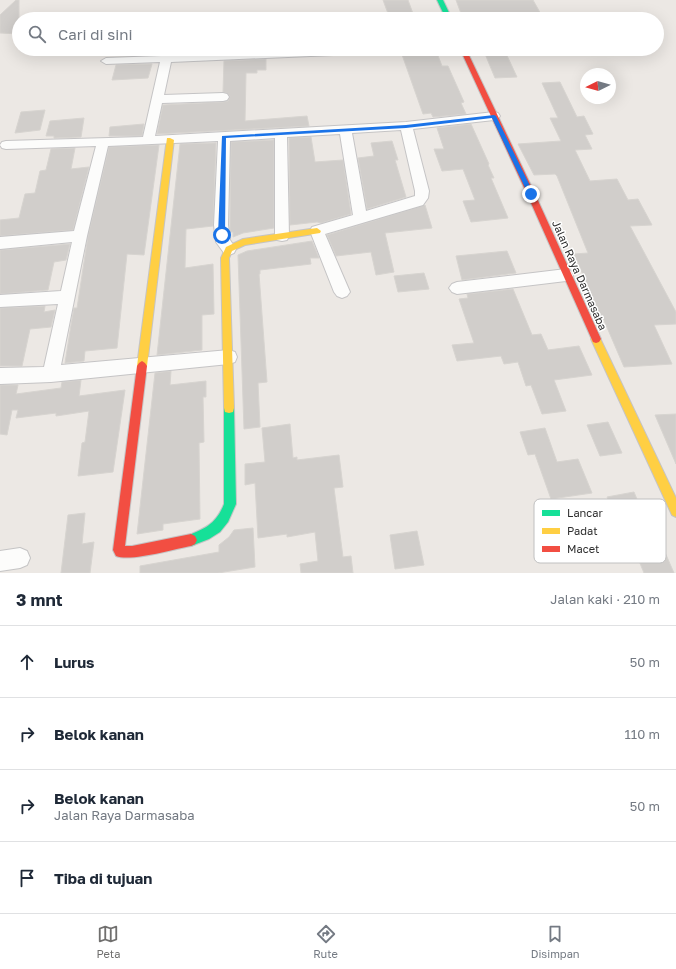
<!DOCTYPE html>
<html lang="id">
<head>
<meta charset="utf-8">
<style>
	:root { --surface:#fff; --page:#f2f2f3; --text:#1f2937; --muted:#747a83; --line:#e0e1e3; --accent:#706f6e }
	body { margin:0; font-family:"Golos Text",sans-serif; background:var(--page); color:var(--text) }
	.compass { position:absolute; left:580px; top:68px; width:36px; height:36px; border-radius:50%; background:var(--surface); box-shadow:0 4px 16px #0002; rotate:265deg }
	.stop { position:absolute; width:12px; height:12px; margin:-9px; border:3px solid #1a73e8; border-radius:50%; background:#fff }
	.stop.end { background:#1a73e8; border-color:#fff; box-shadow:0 1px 4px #0008 }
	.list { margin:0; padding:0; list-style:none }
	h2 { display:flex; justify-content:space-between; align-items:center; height:52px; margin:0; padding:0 16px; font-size:17px }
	h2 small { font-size:13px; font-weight:400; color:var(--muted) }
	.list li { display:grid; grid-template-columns:26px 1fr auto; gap:12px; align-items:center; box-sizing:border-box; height:72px; padding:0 16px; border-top:1px solid var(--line) }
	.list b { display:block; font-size:15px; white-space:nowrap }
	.list p { margin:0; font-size:13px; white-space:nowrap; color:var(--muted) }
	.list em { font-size:13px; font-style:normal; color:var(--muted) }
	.icon { flex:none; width:22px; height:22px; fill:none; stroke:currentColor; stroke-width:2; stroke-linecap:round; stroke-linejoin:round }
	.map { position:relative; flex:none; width:676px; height:573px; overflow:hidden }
	.search { position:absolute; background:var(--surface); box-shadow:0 4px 16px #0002; left:12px; right:12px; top:12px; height:44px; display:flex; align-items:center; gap:10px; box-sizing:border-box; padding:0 14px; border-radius:22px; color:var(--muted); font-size:15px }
	.sheet { height:340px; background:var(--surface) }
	nav { display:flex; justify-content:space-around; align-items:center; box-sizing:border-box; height:56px; border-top:1px solid var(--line); background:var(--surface); font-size:11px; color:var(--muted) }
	nav a { display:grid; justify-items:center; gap:2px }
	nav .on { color:var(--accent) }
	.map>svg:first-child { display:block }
	.building { fill:#d1cecb; stroke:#d7d4d0 }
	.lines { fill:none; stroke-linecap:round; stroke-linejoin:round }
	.street-casing { stroke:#c5c4c5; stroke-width:2 }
	.fast-casing { stroke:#c5c4c5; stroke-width:2 }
	.slow-casing { stroke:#c5c4c5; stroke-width:2 }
	.jam-casing { stroke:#c5c4c5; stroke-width:2 }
	.street { fill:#fcfcfb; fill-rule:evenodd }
	.fast { fill:#16e098; fill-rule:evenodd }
	.slow { fill:#ffcf43; fill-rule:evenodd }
	.jam { fill:#f24e42; fill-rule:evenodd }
	.route { fill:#1a73e8 }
	.labels { text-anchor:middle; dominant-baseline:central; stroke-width:3; stroke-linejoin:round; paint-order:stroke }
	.street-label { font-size:11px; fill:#2e2e2e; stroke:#fff }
	.key { fill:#fff; stroke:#c0c0c0; stroke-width:1 }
	.key-label { font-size:11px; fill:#2e2e2e }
</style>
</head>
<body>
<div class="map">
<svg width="676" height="573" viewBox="0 0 676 573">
	<rect width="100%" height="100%" fill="#ece8e4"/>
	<path class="building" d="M16,0H19V34L0,33V15Z
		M383,0H408L415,19H390Z
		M456,0H533L542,16L463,19Z
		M400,49H416L419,55L437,53L442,66H448L464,102L461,103L466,114L433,117L431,113L423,114Z
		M483,49H504L517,77L495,78Z
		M266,59V70H257V73H246L245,121L307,116L309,126L157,134L163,105L223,102L228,101L230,96L227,93L223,92L224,61Z
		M152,64L148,78L112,80L116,65Z
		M560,82L577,117L584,116L593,134L585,135L592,149L575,150L590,181L617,179L628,200L638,199L652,225L630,226L676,312V324L654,325L672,364L624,367L603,318L600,319L594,306L590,296H592L574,254L588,253L557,176L555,174L534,175L518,144L561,141L550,118H558L542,83Z
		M45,110L40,130L15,133L21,112Z
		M84,118L81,137L54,138V136H46L50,121Z
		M144,124L142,136H109L110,127Z
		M471,124L489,164L488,165L494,178H491L508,218L471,222L463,201L475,200L463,169L442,171L434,149H444L437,128Z
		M311,137L315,162L343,160L351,214L321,223L317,222L290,225L289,138Z
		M274,140V228L243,233L233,237V232H230V225L231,142Z
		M392,141L398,160H395L406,197L367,209L358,158L374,156L371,143Z
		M216,143L213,226L186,229L185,268L213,264L214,314L202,315V350L157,355L180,144Z
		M159,145L144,255L127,254L117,348L85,351L84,361L65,363L71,325L74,308H77L88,236L109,147Z
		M75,148L71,169L89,167L73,230L0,236V220L19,218L25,194L35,193L40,171L46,170L51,149Z
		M425,205L432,228L385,233L394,272L376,275L371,252L336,256L327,235Z
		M312,241L319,258H310L311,264L260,270V274H259L267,382L258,383L260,427L244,429L238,255L247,251Z
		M70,244L66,260L54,262L48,290L0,294V250Z
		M507,251L516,273L462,280L456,256Z
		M424,273L429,289L398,292L394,276Z
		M513,289L532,335L541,334L548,350L579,346L592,375L554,380L566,411L542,414L531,385L526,386L518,362L504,364L501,356L457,361L452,345L474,343L459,299L468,298L467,294Z
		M45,306L44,312L55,310L51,327L30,329L22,366H0V308Z
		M171,371L170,385L206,381V397H203L204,442L199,443L200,519L163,524V530L137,534L155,373Z
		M81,380L79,396L125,390L113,472L78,476L82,443L85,442L89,411L56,416V413L16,418L18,410H12L7,435L0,434V385H18L16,394L61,388L62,382Z
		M676,414V464L655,415Z
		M608,422L622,453L600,456L587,425Z
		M290,424L293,458L297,457V460L339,455L343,487L334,488L343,557L351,556L353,573H301L300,564L318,561L315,532L287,537V534L258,538L255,483L245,485V464L265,462L262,428Z
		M545,428L557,462L578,459L592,493L551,499L535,454L528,455L520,432Z
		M634,492L655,542L660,541L674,573H644L627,532L621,533L607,497Z
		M85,513L82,544L94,542L90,573H61L68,515Z
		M253,528L255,567L218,573H140V566L219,552V545L229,537L234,530Z
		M417,531L424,565L395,569L390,535Z"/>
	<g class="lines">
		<defs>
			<path id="street" d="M163,49H173L172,55L325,49L384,50L379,53L171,62L164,95L223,93L227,94L229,97L227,100L223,101L162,103L155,136L406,122L494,112L498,113L500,116L498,119L494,120L413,129L429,191L428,198L423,205L325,234L350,292L347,296L342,298L337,296L334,292L310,231L312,227L353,215L340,134L287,137L289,236L287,240L282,241L277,240L275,236V138L230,141L228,225L230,240L236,249L234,253L229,255L224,253L216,242L214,225L218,141L108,146L87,236L61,365L229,350L235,352L237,357L235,362L229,364L51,382L0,384V368L44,367L58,304L0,307V295L61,291L72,242L0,249V237L74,231L96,146L6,149L2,148L0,145L2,142L6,141L143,137L160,62L106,64L101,61L106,58L161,56ZM401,130L415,191V196L366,211L352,133Z
				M566,269L571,271L573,275L571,279L566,281L457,294L452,292L449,288L452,284L457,282Z
				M20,548L27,551L30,558L27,565L20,568L0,571V551Z"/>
			<path id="fast" d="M437,0H443L452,19H446Z
				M229,403L233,404L234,408L236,504L228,522L220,532L209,539L191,546L187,544L185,540L187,536C206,528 216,524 224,504V408L225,404Z"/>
			<path id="slow" d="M167,138H170L174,140L147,366L145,369L142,371L139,369L137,366Z
				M317,228L321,231L320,233L245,245L232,251L229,258L234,408L233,412L229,413L225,412L224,408L221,258L226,247L243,239Z
				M596,335L599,336L676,498V517L672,515L591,339L593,336Z"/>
			<path id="jam" d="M460,49H466L535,194L601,339L599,342L596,343L593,342L527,194Z
				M142,361L145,363L147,366L125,546H132L191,534L195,536L197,540L195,544L191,546C174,549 131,562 116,556L113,550L137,366L139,363Z"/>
		</defs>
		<use href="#street" class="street-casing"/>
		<use href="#fast" class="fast-casing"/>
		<use href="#slow" class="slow-casing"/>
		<use href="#jam" class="jam-casing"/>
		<use href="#street" class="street"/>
		<use href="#fast" class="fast"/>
		<use href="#slow" class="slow"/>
		<use href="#jam" class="jam"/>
	</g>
	<path class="route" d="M494,115L496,116L534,194L533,195L528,194L492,118L406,128L226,138L225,235L222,237L218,235L222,136L406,125Z"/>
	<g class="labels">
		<g class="street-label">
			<text transform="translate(580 275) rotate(66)">Jalan Raya Darmasaba</text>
		</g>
	</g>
	<rect x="534" y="499" width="132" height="64" rx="6" class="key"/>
	<rect x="542" y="510" width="18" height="6" fill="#16e098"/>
	<rect x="542" y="528" width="18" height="6" fill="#ffcf43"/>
	<rect x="542" y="546" width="18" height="6" fill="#f24e42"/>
	<g class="key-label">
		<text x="567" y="517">Lancar</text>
		<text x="567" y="535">Padat</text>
		<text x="567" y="553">Macet</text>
	</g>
</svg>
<svg class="compass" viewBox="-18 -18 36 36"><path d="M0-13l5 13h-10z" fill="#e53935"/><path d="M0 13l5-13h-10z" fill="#747a83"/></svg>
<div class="stop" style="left:222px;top:235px"></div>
<div class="stop end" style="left:531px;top:194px"></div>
<div class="search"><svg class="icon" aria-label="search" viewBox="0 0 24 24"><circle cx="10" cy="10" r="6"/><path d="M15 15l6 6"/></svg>Cari di sini</div>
</div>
<section class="sheet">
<h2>3 mnt<small>Jalan kaki · 210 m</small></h2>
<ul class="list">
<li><svg class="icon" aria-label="ahead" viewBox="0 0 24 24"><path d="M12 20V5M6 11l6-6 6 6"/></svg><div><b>Lurus</b></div><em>50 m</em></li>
<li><svg class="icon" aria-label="right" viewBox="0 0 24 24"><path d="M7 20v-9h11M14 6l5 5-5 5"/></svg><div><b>Belok kanan</b></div><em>110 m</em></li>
<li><svg class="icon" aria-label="right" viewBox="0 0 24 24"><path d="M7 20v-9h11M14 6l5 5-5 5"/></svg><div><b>Belok kanan</b><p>Jalan Raya Darmasaba</p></div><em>50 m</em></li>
<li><svg class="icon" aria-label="arrive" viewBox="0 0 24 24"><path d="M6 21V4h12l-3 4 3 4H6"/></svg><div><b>Tiba di tujuan</b></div></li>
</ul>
</section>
<nav>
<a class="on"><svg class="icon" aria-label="map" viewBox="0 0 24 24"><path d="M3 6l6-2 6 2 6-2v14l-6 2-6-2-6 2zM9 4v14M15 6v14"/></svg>Peta</a>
<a><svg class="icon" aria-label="directions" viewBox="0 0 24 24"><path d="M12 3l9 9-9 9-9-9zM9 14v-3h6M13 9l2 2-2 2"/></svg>Rute</a>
<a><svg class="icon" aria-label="saved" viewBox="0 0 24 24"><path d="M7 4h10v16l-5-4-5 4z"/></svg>Disimpan</a>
</nav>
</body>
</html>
